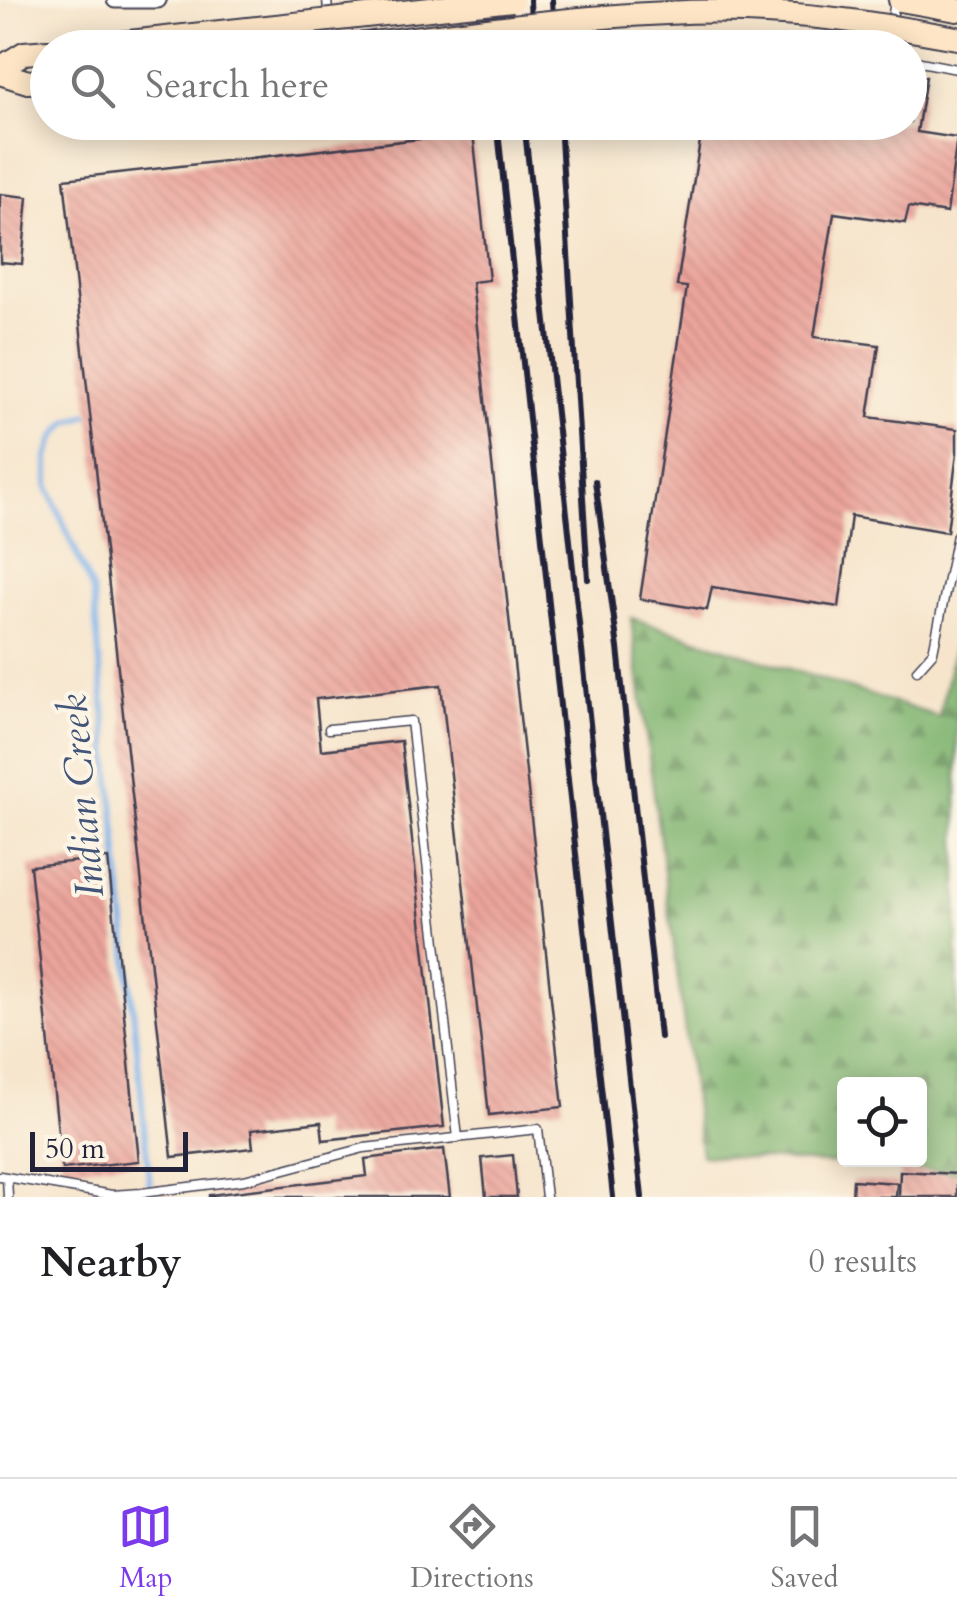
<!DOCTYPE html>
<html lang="en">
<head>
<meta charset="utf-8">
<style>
	:root { --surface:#fff; --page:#f6f6f6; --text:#202124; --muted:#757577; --line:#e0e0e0; --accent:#7c3aed }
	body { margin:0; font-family:Cardo,serif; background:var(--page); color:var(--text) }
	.controls { position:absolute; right:30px; bottom:30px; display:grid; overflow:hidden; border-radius:10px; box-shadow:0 5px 25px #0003 }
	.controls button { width:90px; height:90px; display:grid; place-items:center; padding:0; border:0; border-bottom:2px solid var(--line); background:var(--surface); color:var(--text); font:50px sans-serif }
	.scale { position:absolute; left:30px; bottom:25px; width:158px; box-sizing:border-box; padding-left:10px; border:5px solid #22223b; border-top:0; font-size:28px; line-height:35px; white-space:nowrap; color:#22223b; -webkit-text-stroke:8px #fcf5e5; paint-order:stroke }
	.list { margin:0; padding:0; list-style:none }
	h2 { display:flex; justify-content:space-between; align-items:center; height:130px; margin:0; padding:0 40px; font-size:42px }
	h2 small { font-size:32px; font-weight:400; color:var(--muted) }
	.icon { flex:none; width:55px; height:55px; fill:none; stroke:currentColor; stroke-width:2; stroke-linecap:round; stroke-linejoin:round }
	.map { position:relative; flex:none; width:957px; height:1197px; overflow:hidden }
	.search { position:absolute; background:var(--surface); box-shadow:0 5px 25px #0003; left:30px; right:30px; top:30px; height:110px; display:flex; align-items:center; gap:25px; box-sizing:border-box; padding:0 35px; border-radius:55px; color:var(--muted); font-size:38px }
	.sheet { height:280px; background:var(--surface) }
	nav { display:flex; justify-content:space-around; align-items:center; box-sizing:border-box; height:140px; border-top:2px solid var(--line); background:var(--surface); font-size:28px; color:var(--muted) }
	nav a { display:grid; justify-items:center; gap:5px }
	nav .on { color:var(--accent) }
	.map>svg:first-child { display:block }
	.forest { fill:url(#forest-firs); stroke:#526c56; stroke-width:2.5; fill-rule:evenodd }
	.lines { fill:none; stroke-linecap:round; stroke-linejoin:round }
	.stream { stroke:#7db1ea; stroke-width:6 }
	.building { fill:url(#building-back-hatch) }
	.lane-casing { stroke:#423f51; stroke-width:11 }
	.street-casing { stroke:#423f51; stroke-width:19 }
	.secondary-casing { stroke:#423f51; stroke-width:26 }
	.lane { stroke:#fff; stroke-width:8 }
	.street { stroke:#fff; stroke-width:15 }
	.secondary { stroke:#fde5c5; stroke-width:22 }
	.rail { stroke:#22223b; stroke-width:6 }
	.secondary-bridge-casing { stroke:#423f51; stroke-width:26; stroke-linecap:butt }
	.secondary-bridge { stroke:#fde5c5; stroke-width:22 }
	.labels { text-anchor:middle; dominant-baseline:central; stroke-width:8; stroke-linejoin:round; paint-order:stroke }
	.water-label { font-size:40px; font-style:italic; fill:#425478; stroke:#fcf5e5 }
</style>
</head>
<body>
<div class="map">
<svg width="957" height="1197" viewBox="0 0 957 1197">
	<defs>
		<pattern id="forest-firs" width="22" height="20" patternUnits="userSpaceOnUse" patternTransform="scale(2.5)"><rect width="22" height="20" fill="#82b672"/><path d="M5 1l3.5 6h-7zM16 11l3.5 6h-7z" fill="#6a945f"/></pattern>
		<pattern id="building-back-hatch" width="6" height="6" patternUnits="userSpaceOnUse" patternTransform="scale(2.5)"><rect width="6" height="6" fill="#eba49b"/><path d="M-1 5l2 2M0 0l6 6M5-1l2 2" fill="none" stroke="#c98d86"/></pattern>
	</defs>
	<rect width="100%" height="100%" fill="#fcf5e5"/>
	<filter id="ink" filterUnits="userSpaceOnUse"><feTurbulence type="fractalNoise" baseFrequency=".01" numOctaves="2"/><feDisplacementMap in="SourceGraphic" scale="20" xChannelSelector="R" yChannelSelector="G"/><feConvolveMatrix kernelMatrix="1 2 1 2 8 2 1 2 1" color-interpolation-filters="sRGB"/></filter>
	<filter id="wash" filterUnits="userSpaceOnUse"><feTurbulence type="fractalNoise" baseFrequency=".0048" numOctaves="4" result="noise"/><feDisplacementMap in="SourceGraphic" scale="40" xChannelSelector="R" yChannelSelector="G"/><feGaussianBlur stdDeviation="2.25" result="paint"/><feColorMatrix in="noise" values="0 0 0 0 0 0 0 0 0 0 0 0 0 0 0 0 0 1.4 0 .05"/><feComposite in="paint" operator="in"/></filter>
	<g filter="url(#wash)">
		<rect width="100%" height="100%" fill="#f6e4cb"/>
		<path class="forest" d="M631,618L939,717L957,634V1172L701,1155ZM844,1084H920V1160H844Z"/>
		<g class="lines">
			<path class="stream" d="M87,415L68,422L54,438L48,457V487L93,592L151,1197"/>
		</g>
		<g id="blocks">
			<path class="building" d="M910,73L926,77L917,132L957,138L947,213L909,207L905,223L834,213L814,337L879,345L868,417L957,429V453L947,532L851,516L839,607L712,587L707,610L640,599L687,287L677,286L703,122H910Z
				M473,133L489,280L472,282L563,1107L489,1115L441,685L316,699L321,750L401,741L444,1127L323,1140L321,1122L251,1130L253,1148L172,1157L64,179Z
				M0,194L28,197L22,264L0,262Z
				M108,858L139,1161L62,1169L30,866Z
				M444,1149L450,1197H209V1195L367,1176L365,1159Z
				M513,1155L517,1197H486L482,1158Z
				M900,1171L957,1174V1197H899Z
				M853,1180L897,1183L896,1197H852Z"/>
		</g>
	</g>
	<g filter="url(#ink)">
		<use href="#blocks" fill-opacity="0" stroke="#423f51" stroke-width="2.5"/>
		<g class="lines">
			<defs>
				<path id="lane" d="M327,0L331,45
					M888,48L895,0
					M910,60L957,69
					M917,670L933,652L957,535
					M329,729L411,721L458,1138
					M0,1176L112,1195L141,1193L244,1180L364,1148L538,1129L546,1197
					M7,1177L8,1197"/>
				<path id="street" d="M115,0H158"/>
				<path id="secondary" d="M900,0L957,10
					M911,30L957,38
					M77,48L102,45
					M0,68L24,53L48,51
					M0,73L28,82L48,80"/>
			</defs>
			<use href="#lane" class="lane-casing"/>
			<use href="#street" class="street-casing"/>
			<use href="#secondary" class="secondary-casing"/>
			<use href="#lane" class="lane"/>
			<use href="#street" class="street"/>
			<use href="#secondary" class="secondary"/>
			<path class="rail" d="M483,0L488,48
				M509,0L515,48
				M530,0L532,48
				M552,0L555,48
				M497,122L613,1197
				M524,122L642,1197
				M560,122L588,579
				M595,481L618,648L660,1037"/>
			<defs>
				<path id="secondary-bridge" d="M102,45L512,0
					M332,48C443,35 555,18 667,13C748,8 831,16 911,30"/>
			</defs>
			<use href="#secondary-bridge" class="secondary-bridge-casing"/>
			<use href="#secondary-bridge" class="secondary-bridge"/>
		</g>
	</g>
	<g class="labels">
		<g class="water-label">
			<text transform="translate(82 796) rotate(-95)">Indian Creek</text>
		</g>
	</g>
</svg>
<div class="controls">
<button><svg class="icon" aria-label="locate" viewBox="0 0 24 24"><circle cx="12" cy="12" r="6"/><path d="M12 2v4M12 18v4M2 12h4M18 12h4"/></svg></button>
</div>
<div class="scale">50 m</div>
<div class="search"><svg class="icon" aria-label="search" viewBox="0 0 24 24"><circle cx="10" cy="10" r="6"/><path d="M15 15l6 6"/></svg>Search here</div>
</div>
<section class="sheet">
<h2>Nearby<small>0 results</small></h2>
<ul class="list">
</ul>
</section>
<nav>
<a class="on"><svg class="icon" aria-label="map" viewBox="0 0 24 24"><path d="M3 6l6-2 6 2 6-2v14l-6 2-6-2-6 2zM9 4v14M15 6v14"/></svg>Map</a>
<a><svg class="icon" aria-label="directions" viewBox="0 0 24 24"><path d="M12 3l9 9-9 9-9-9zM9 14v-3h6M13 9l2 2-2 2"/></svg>Directions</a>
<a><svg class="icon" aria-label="saved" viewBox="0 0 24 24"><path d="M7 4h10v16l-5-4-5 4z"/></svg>Saved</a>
</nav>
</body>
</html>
